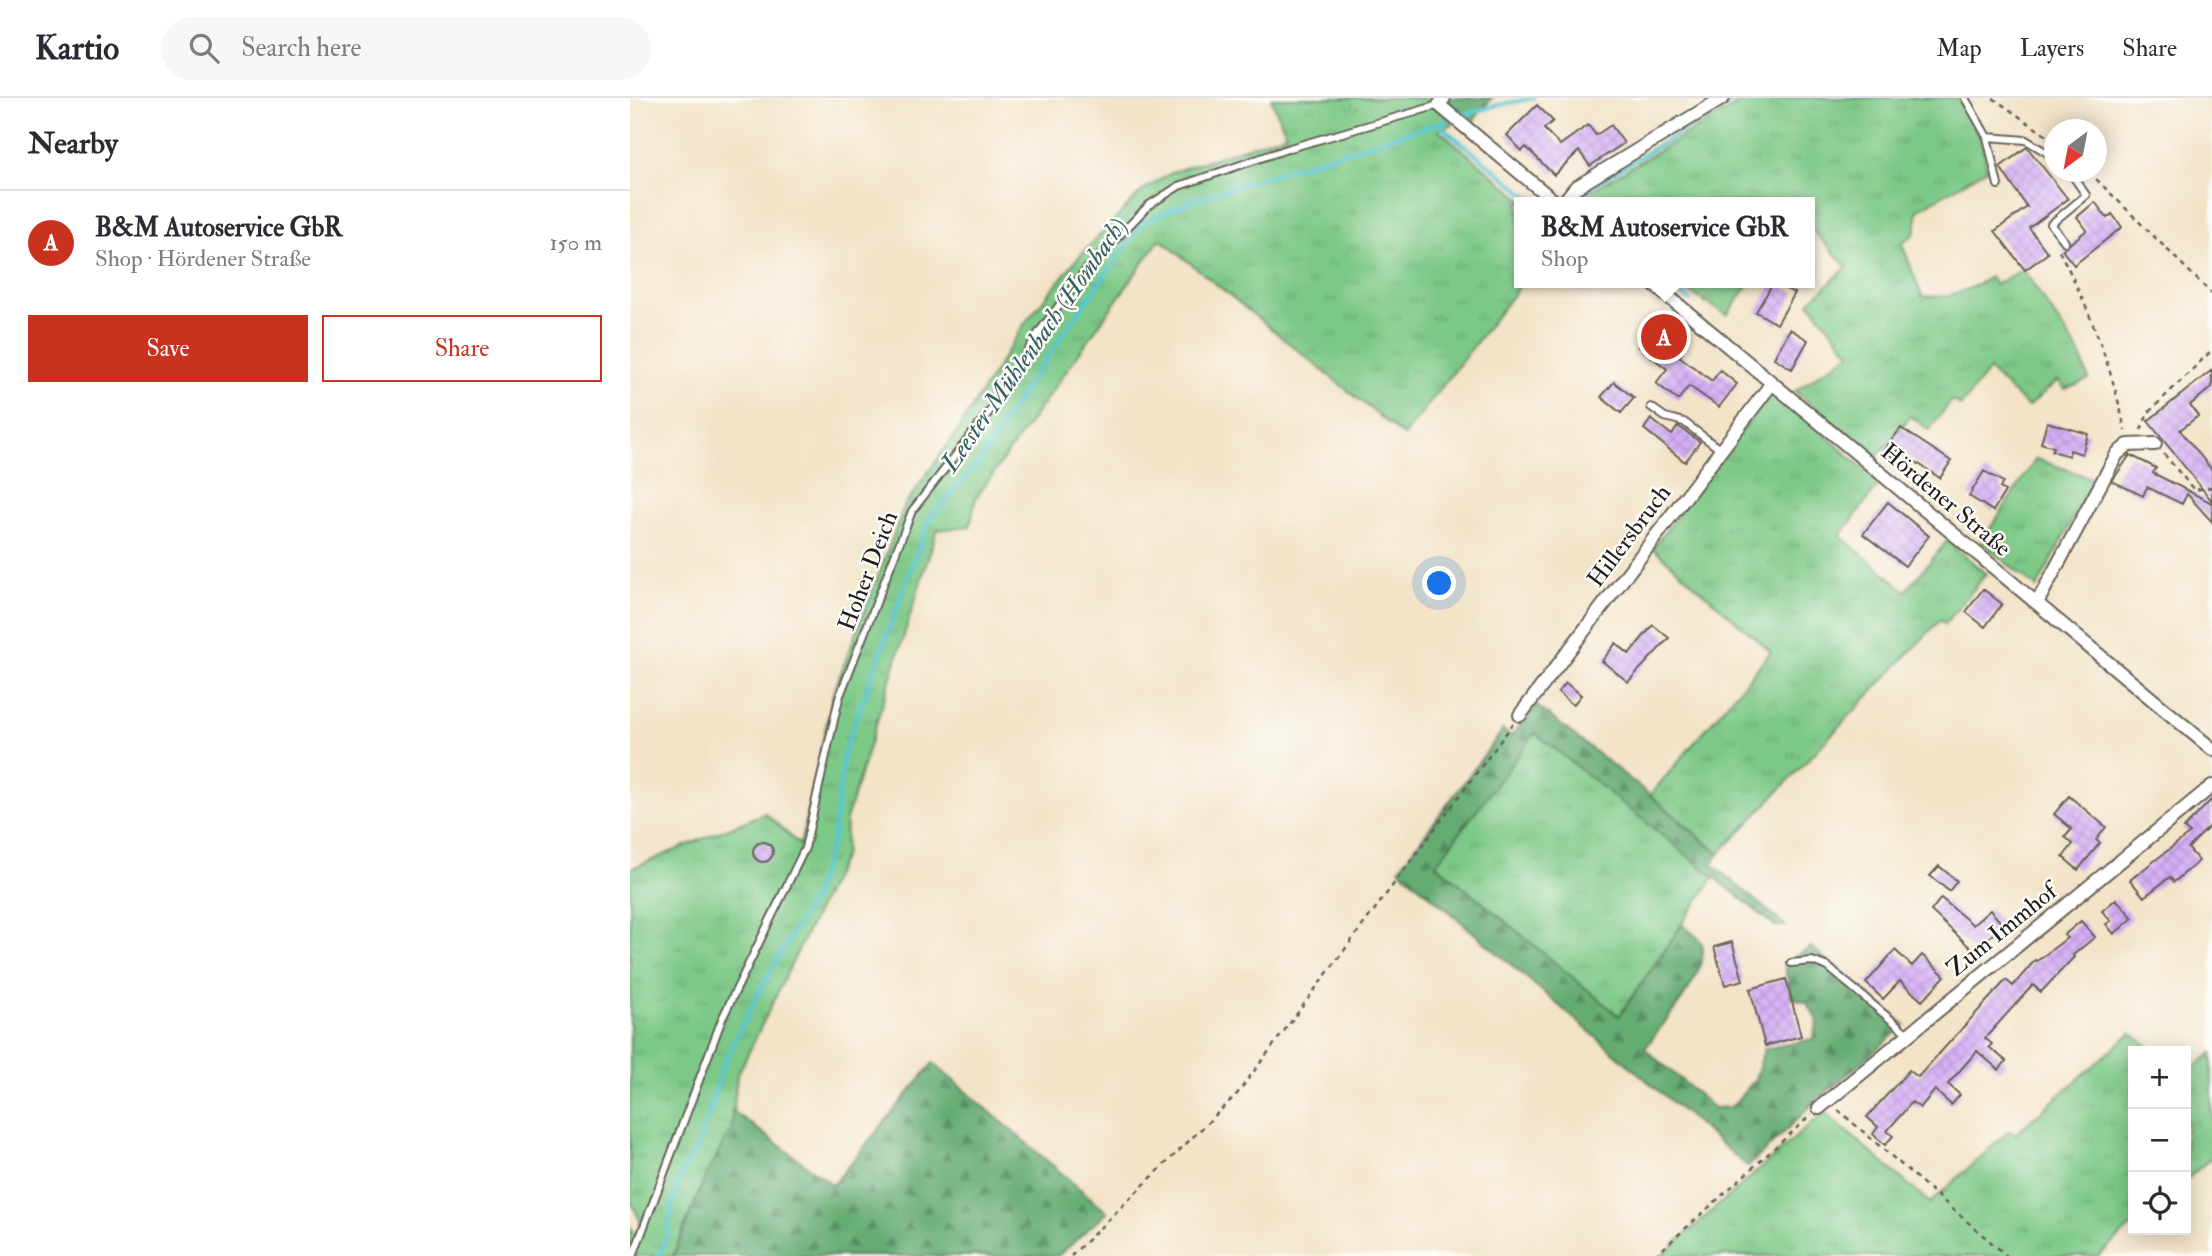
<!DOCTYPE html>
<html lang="en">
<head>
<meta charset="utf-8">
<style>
	:root { --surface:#fff; --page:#f7f7f7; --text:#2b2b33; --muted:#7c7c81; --line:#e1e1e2; --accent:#c8321e }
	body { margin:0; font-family:"IM FELL Double Pica",serif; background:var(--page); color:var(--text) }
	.controls { position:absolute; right:21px; bottom:21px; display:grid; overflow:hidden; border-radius:0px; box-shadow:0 4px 18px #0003 }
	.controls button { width:63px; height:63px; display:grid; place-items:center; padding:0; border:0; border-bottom:2px solid var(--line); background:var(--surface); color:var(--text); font:35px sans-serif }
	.compass { position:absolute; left:1414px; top:21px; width:63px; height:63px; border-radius:50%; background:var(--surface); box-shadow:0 4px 18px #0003; rotate:212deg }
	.you { position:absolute; left:810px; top:486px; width:24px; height:24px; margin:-18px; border:5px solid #fff; border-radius:50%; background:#1a73e8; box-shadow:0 0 0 10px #1a73e833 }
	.badge { display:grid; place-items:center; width:46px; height:46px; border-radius:50%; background:var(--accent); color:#fff; font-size:23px; font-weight:700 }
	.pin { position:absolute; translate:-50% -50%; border:4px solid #fff; box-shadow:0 2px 7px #0006 }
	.popup { position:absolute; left:884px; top:99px; width:301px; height:91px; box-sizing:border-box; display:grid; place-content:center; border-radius:0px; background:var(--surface); filter:drop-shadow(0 2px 5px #0005); font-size:23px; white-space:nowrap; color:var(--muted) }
	.popup b { font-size:26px; color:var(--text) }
	.popup::after { content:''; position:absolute; left:50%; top:100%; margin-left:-14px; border:14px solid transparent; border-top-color:var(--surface) }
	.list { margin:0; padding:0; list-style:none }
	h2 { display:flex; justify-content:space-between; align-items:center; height:91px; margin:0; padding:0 28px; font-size:30px }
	h2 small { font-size:23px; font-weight:400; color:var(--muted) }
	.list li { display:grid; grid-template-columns:46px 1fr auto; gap:21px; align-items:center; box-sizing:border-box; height:105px; padding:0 28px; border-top:2px solid var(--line) }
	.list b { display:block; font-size:26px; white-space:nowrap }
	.list p { margin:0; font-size:23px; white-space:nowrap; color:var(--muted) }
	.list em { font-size:23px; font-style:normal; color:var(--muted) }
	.actions { display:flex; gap:14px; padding:21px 28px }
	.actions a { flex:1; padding:16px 0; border:2px solid var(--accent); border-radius:0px; text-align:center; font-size:24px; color:var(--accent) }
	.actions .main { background:var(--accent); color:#fff }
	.icon { flex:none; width:38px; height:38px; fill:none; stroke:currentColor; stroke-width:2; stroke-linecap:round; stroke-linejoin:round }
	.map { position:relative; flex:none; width:1582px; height:1158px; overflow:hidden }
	header { display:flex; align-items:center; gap:42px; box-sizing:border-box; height:98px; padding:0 35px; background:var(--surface); border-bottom:2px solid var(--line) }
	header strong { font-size:33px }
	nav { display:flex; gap:38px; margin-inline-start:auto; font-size:24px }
	.search { width:490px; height:63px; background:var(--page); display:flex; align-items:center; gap:18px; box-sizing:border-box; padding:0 24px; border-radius:38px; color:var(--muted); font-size:26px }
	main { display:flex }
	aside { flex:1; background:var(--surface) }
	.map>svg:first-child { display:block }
	.grass { fill:url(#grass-tufts); stroke:#4c7251; stroke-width:2 }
	.forest { fill:url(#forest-firs); stroke:#406448; stroke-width:2 }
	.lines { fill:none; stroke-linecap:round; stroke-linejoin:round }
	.stream { stroke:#59c6cf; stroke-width:4.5 }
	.building { fill:url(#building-cross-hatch) }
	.service-casing { stroke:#676258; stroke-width:10 }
	.minor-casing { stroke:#676258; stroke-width:16 }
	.path { stroke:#676258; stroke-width:2.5; stroke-dasharray:5 5; stroke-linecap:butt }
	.service { stroke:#fff; stroke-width:6 }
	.minor { stroke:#fff; stroke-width:12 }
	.labels { text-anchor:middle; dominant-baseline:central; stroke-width:5; stroke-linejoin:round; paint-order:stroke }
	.street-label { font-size:24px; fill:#1c1c1c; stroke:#fdfcf7 }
	.water-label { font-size:26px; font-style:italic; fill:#346064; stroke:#fdfcf7 }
</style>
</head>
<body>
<header>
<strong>Kartio</strong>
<div class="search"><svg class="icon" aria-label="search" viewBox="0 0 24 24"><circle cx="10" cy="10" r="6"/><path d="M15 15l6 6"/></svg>Search here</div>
<nav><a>Map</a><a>Layers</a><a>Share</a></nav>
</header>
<main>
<aside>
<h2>Nearby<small></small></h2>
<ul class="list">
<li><span class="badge">A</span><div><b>B&amp;M Autoservice GbR</b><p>Shop · Hördener Straße</p></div><em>150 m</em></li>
</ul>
<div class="actions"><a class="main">Save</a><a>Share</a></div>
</aside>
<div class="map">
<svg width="1582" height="1158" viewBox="0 0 1582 1158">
	<defs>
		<pattern id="grass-tufts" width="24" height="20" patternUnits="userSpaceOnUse" patternTransform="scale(1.75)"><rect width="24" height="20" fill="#7cc886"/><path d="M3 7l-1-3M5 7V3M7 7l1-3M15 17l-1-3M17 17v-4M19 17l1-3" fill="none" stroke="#6bab73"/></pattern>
		<pattern id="forest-firs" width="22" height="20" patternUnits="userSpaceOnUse" patternTransform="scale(1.75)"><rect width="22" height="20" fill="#65ac73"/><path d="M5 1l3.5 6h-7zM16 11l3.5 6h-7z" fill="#528b5e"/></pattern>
		<pattern id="building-cross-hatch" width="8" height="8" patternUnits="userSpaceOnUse" patternTransform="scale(1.75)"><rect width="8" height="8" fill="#d5aef6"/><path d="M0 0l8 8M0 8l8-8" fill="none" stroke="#b695d2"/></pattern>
	</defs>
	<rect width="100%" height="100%" fill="#fdfcf7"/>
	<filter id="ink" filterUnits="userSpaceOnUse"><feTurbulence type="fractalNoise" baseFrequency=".0143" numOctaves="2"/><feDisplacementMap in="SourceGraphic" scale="14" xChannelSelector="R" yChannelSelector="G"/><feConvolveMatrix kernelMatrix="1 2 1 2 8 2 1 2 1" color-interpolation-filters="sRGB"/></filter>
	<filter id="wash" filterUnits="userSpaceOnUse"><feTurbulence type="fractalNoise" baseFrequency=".00686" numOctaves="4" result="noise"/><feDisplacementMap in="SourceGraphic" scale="28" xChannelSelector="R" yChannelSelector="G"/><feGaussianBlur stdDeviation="1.57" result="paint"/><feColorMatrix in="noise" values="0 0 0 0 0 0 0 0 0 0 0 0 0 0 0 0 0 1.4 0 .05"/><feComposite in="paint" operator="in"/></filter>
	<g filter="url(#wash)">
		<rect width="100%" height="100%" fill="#f3e3c7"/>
		<path class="grass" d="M641,0H802L823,26L809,32L895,104H889V185H892L774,338L530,141L346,400L340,428L307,432L216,722L215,756L107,978L102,1030L77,1075L43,1158H0V1129L8,1141L10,1122L0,1101V771L135,715L170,747L203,596L275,407L326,335L395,225L445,163L512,93L543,74L656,36Z
			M1118,0H1328L1352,44L1357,71L1288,112L1285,135L1272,146L1292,198C1319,201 1337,193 1360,179L1365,187L1393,171L1448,253L1459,281L1435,291L1428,282L1398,309L1359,272L1331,308L1322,302L1299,332L1281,318L1245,361L1165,293L1220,255L1179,204L1217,169L1179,128V104H952V98Z
			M1044,185H1120L1097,217Z
			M1144,293L1250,385L1210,438L1276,493L1317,443L1356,476L1315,526L1310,522L1089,756L1020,697L1141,554L1023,450L1101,345Z
			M1406,361L1464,381L1407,490L1351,444Z
			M905,634L1084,779L989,918L806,766Z
			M1501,935L1525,953H1503V1127L1468,1158H1031L1194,1014L1300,1105L1379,1033L1385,1036Z
			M1582,955V1059L1556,1082V976Z"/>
		<path class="forest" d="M819,0H862L838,29L814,7Z
			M907,608L1020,697L1089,756L1082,766L1156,828L1146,829L905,635L806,766L989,918L1052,827C1059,833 1073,840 1073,851C1074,883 1031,925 1015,951L1084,1010L1101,1009L1125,982L1134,951L1183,941L1188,922L1176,904L1162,900L1154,866L1181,849L1275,927L1184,1005L1118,1069L769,771L873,632L881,638Z
			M303,965L477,1114L428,1158H43L77,1075L102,1030V1012L203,1087Z"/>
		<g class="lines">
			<path class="stream" d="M807,25L905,104
				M949,104L953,93L1108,0
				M1039,185L1060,202
				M29,1158L37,1138L47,1086L69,1046L94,964L131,890L184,797L203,741L214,654L299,422L349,364L394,292L511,126L563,102L662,70L864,8L903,0"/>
		</g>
		<g id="blocks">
			<path class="building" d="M907,7L923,23L914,31L930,47L958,27L966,37L981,27L994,45L960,68L949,53L924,77L896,49L892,53L877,37Z
				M1397,49L1438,101L1399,130L1418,155L1395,172L1365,133L1397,109L1370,69Z
				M1465,104L1477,120L1482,116L1492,129L1444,167L1432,152L1457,132L1447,119Z
				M1143,185L1165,195L1147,226L1126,214Z
				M1028,223L1046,237L1039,245L1052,255L1049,258L1082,283L1090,272L1107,286L1089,309L1059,288L1048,302L1026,285L1037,271L1008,248Z
				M1160,231L1178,242L1162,271L1144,260Z
				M1582,272V289L1560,307L1568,318L1550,332L1582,372V403L1518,323Z
				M984,284L1004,300L991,315L971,299Z
				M1021,321L1042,337L1048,328L1070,344L1055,364L1014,331Z
				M1417,324L1458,336L1452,356L1440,352L1439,358L1422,353L1424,349L1411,345Z
				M1271,330L1321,363L1310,380L1268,352L1263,359L1254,352Z
				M1500,357L1526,370L1523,375L1582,405V424L1557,396L1552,406L1517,389L1513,398L1482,383Z
				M1354,373L1373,384L1370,390L1375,393L1363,413L1339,398Z
				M1258,404L1299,438L1275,468L1233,436Z
				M1353,491L1372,506L1355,529L1336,514Z
				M1023,527L1039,540L998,584L972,563L986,545L999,556Z
				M936,585L951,597L943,607L928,594Z
				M1439,698L1476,729L1466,742L1470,745L1448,772L1433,759L1443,746L1435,739L1442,731L1424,716Z
				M1582,701V726L1558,750L1569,763L1544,784L1540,779L1514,799L1500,782L1560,735L1554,730Z
				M123 754a10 10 0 1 1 20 0a10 10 0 1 1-20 0Z
				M1309,768L1327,783L1319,793L1300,778Z
				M1311,800L1343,827L1360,812L1373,827L1344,853L1301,813Z
				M1486,801L1503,820L1484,836L1476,826L1481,823L1472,813Z
				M1451,823L1465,839L1443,857L1444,859L1411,894L1403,887L1355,940L1362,946L1359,949L1376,963L1369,972L1347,953L1318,986L1330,997L1321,1007L1305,992L1290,1010L1282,1004L1257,1033L1263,1038L1255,1047L1243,1036L1248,1029L1237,1019L1279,972L1288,979L1376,882L1383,888L1405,862L1407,863L1437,840L1434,837Z
				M1102,844L1113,882L1095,887L1084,849Z
				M1265,852L1282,868L1292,857L1315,878L1292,903L1270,883L1253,901L1236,885Z
				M1156,881L1171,938L1135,948L1120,891Z"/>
		</g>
	</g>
	<g filter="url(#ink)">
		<use href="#blocks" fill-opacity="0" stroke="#676258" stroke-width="2"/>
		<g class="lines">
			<defs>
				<path id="service" d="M1335,0L1357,39L1396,42L1424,59
					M1357,39L1368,87
					M1435,144L1421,126L1456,97L1440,74
					M1021,309L1035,319L1054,324L1091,352
					M1161,865L1182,863L1198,869L1278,936
					M3,1158L92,921L175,750L209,600L282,413L370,300L409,234L456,172L519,107L549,88L660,50L809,7"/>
				<path id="minor" d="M814,0L809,7L925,104
					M934,104L945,90L1093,0
					M1022,185L1582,651
					M1407,505L1487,356L1498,347L1525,346
					M890,617L1142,285
					M1189,1010L1582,688"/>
			</defs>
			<use href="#service" class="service-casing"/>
			<use href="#minor" class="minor-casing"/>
			<path class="path" d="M1363,0L1424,43
				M1459,74L1582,196
				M1429,153C1457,204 1484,275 1495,333
				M1511,332L1518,315L1582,252
				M1534,356L1564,392L1582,389
				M1208,1012L1377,1158
				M441,1158L607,996L883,626
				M1025,1158L1181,1017"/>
			<use href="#service" class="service"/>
			<use href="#minor" class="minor"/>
		</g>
	</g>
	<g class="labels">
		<g class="street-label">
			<text transform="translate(1316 402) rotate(40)">Hördener Straße</text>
			<text transform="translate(999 438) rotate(-53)">Hillersbruch</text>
			<text transform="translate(238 473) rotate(-69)">Hoher Deich</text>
			<text transform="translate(1372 832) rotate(-39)">Zum Immhof</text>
		</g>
		<g class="water-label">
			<text transform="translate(404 247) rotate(-55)">Leester Mühlenbach (Hombach)</text>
		</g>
	</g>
</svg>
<div class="controls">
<button>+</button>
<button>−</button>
<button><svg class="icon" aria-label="locate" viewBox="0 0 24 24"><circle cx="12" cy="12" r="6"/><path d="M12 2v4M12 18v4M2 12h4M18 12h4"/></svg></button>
</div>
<svg class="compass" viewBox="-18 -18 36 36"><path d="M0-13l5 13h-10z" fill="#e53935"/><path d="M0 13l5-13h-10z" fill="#7c7c81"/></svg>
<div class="you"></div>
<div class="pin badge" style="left:1034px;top:239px">A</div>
<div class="popup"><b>B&amp;M Autoservice GbR</b>Shop</div>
</div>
</main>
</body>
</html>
